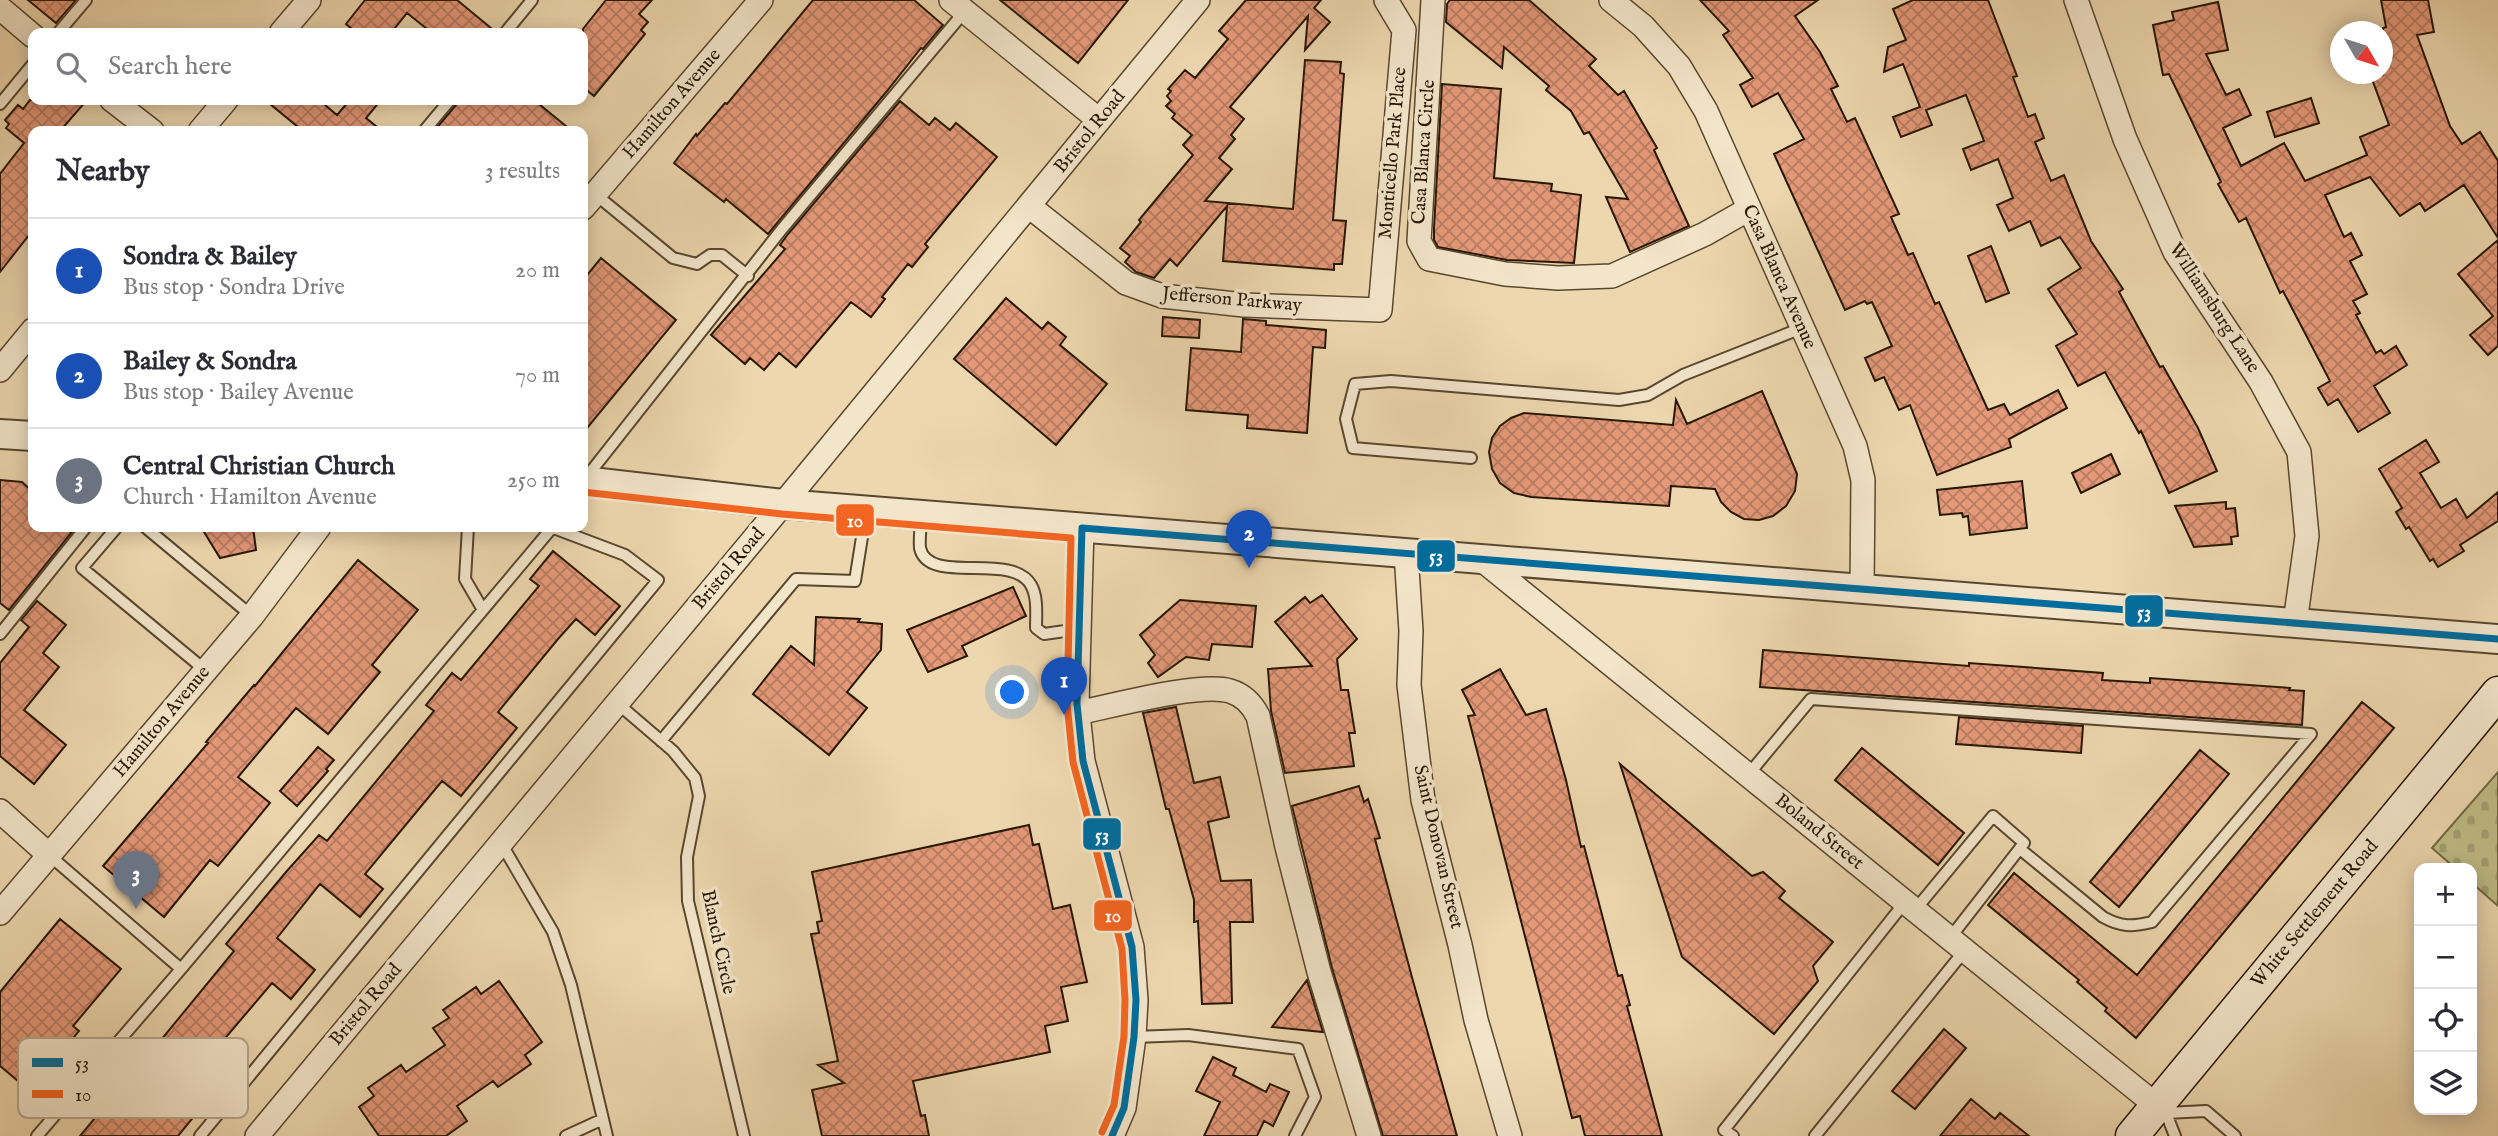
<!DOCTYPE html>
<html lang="en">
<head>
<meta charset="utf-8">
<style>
	:root { --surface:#fff; --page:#f2f2f3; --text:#2b2b33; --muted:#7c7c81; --line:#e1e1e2; --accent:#0b8043 }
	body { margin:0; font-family:"IM FELL English",serif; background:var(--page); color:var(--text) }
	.controls { position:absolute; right:21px; bottom:21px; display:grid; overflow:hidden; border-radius:14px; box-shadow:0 4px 18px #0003 }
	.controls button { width:63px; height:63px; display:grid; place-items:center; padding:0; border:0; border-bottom:2px solid var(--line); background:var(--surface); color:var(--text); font:35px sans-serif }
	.compass { position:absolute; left:2330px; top:21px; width:63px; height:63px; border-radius:50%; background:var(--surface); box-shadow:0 4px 18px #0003; rotate:129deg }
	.you { position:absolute; left:1013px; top:693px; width:24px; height:24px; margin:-18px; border:5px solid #fff; border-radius:50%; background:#1a73e8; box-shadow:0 0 0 10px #1a73e833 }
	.badge { display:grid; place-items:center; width:46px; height:46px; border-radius:50%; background:var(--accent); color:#fff; font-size:23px; font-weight:700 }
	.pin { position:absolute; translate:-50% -58px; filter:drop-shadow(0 2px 4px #0008) }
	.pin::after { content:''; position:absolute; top:37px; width:24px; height:21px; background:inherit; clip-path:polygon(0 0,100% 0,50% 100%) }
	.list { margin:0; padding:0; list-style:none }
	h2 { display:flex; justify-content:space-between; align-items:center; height:91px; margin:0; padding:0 28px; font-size:30px }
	h2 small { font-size:23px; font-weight:400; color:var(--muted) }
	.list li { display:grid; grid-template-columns:46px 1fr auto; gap:21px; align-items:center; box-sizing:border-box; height:105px; padding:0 28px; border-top:2px solid var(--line) }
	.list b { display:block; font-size:26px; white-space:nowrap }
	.list p { margin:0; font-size:23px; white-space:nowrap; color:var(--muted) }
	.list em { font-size:23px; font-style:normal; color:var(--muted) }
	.icon { flex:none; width:38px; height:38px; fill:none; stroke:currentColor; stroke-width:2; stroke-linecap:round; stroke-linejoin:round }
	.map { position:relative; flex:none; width:2498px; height:1136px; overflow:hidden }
	.search { position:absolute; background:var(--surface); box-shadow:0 4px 18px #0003; left:28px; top:28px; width:560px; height:77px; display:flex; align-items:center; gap:18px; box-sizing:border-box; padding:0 24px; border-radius:14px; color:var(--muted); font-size:26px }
	.panel { position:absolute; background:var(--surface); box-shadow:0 4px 18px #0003; left:28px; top:126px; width:560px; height:406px; border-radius:14px }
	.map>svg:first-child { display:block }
	.cemetery { fill:url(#cemetery-stones); stroke:#736a46; stroke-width:2 }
	.building { fill:url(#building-cross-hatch); stroke:#271705; stroke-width:2 }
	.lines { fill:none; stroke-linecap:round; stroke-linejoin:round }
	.service-casing { stroke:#58472f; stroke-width:14 }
	.minor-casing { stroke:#58472f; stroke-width:26 }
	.tertiary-casing { stroke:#58472f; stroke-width:32 }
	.secondary-casing { stroke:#271705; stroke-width:35 }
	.service { stroke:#f3e5ca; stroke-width:10 }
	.minor { stroke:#f3e5ca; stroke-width:23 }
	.tertiary { stroke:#f3e5ca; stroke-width:28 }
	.secondary { stroke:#f3e5ca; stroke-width:32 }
	.bus-1-casing { stroke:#f3e5ca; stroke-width:12 }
	.bus-2-casing { stroke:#f3e5ca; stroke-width:12 }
	.bus-1 { stroke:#006d9e; stroke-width:7 }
	.bus-2 { stroke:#f26522; stroke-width:7 }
	.labels { text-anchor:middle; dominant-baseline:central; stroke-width:7; stroke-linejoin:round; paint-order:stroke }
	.street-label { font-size:19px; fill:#271705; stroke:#f3e5ca }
	.key { fill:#f3e5ca; stroke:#b6a78f; stroke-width:2 }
	.key-label { font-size:19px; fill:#271705 }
	.line-badge { stroke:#f3e5ca; stroke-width:2.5 }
	.badge-label { font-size:19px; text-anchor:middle; font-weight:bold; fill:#fff }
</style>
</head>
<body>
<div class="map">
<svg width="2498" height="1136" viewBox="0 0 2498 1136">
	<defs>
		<pattern id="cemetery-stones" width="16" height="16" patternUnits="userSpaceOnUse" patternTransform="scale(1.75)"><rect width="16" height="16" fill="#bfbc86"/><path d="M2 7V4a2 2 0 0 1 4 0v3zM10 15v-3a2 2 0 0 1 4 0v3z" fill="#a4a172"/></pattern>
		<pattern id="building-cross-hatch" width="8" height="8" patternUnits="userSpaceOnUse" patternTransform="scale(1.75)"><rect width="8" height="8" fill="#e49979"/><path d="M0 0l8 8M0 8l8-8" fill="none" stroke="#b97c61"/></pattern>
	</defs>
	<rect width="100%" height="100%" fill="#edd7ae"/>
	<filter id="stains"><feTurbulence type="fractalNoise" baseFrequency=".00286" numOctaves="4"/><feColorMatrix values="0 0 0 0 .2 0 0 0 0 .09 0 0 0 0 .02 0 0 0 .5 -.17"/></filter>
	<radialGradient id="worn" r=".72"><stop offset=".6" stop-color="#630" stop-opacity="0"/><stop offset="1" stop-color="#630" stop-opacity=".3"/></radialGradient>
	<path class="cemetery" d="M2498,772V906L2472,883V868H2455L2432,848Z"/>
	<path class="building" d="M28,0H76L56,23Z
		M365,0H457L497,33H432L407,13L391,33H357L346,24Z
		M606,0H652L639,14L648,22L641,30L645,34L594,96L583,87V29Z
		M813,0H914L943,25L923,49L921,48L887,91L768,234L726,199L724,202L674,163L696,134L697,136L725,103L727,104Z
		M1000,0H1128L1078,63Z
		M1246,0H1321L1314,8L1330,22L1305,50L1308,16L1230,107L1244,119L1231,135L1235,139L1219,158L1232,169L1205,201L1293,209L1305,60L1341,62L1340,73L1344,74L1333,220L1346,221L1342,264H1334V270L1223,261L1227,206L1177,266L1170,259L1154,278L1136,272L1125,262L1130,256L1120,248L1141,222L1139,220L1193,155L1183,145L1192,135L1172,118L1175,114L1166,106L1171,101L1167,96L1171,91L1168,89L1185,70L1195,78L1228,39L1219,31Z
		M1450,0H1529L1596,59L1589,66L1618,95L1624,91L1657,148L1654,150L1689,226L1630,252L1606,197L1628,199L1589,132L1584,134L1571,111L1546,90L1549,86L1504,47L1502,68L1446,22L1447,4Z
		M1700,0H1818L1795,16L1820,52L1838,86L1831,89L1847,122L1855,118L1899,214L1891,217L1908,255L1913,253L1935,304L1939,302L1988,410L2004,404L2010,415L2058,390L2067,408L2009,439L2011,447L1937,475L1910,405L1899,410L1884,377L1875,381L1865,358L1892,346L1872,302L1867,304L1865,301L1845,310L1774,154L1804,139L1778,93L1752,107L1740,85L1753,78L1723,35L1729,31Z
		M1913,0H1988L2017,76L2013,77L2028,117L2035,114L2044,138L2035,142L2051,181L2064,175L2091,241L2123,289L2119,292L2160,367L2163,366L2198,428L2217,471L2169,493L2141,431L2139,433L2105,372L2078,386L2056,346L2077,334L2048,289L2081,268L2060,237L2041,246L2030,221L2009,231L1997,205L2013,198L1998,159L1971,170L1963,149L1984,141L1966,95L1926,110L1932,125L1901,137L1893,117L1920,107L1903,64L1884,72L1888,47L1906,40L1893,9Z
		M2381,0H2428L2434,32L2417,35L2450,126L2462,144L2480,132L2498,161V238L2464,185L2425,211L2420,203L2400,216L2370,177L2325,195L2344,237L2351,233L2362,255L2350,261L2367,294L2353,301L2360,313L2356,315L2376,353L2381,350L2384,354L2396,346L2407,365L2374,386L2390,413L2358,432L2338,399L2328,405L2318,388L2330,381L2283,291L2280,293L2246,218L2239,222L2218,184L2221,182L2169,74L2163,75L2153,25L2174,20L2172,12L2218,2L2228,50L2206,54L2226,95L2239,89L2251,115L2223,128L2241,166L2284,143L2305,181L2367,155L2360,137L2389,125L2372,79L2383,75V28L2386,27Z
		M1442,84L1501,89L1494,178L1552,184L1551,191L1581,195L1574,263L1507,260L1438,247L1434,240V228Z
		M2311,98L2319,123L2275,137L2267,112Z
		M30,100H87L60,131H33V230L0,272V174L24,143L6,128L9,124L5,120L18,105L23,109Z
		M265,100H319L337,115L350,100H381L366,118L382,131H303Z
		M458,100H534L572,131H434L456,105Z
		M900,101L929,125L935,118L950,130L956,123L997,157L925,244L928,247L912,267L908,264L882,297L885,299L871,317L851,302L796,367L779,353L764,370L750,358L745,364L711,335L785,249L780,245L788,234Z
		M2498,240V346L2488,355L2470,335L2493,316L2458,274Z
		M1991,246L2009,293L1986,302L1968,256Z
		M601,258L676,320L583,433V280Z
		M1006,298L1042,329L1048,322L1066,337L1060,345L1107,384L1056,445L954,359Z
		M1163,317L1200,320L1199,338L1162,336Z
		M1243,319L1266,321V325L1326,330L1325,348L1313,347L1307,433L1247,428L1248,415L1186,410L1191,348L1241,352Z
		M1762,391L1797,474L1795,491L1786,506L1773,516L1759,520L1744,519L1731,512L1721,502L1715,489L1671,486L1669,506L1531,497L1514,493L1500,483L1492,469L1489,452L1492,438L1500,426L1511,418L1524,413L1673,425L1676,400L1687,424Z
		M2426,440L2439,462L2420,473L2441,508L2456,499L2467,518L2498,492V521L2460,545L2464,551L2438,567L2433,559L2430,561L2409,527L2406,529L2396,512L2402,508L2379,469Z
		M2111,454L2120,474L2081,493L2072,473Z
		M0,480L22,482L33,492V527H76L9,610L0,603Z
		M2022,481L2027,528L1970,535L1968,516L1963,517L1962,513L1940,515L1937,490Z
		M2226,502V509L2235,508L2238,536L2231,537L2232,544L2194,547L2175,506Z
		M201,527H253L256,550L220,558Z
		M553,551L620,606L595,635L576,619L558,639L498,712L517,728L461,796L442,781L365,874L383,889L360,917L320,884L277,938L315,970L291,999L272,983L199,1069L195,1076L214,1092L178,1136H80L100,1112L92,1105L147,1039L156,1046L234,951L226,944L286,872L319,835L327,841L434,711L426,705L452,673L461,680L539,586L530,579Z
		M358,560L418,610L372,665L380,672L328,734L296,708L238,777L270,803L218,866L210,860L164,917L103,866L208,743L206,742L254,685L255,686Z
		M1013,587L1026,616L962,646L967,656L928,672L907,630Z
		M1322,595L1357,639L1337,659L1341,690H1348L1355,733H1349L1354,766L1285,773L1271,711L1268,669L1312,666L1275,622L1305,597L1310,603Z
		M1180,600L1256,606L1252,647L1212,644L1209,660L1186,657L1158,677L1148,663L1155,655L1140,635Z
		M37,601L66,625L43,653L59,667L24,710L66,745L34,784L0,756V663L29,627L21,620Z
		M816,617L860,619L858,622L882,624L881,650L847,692L867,708L829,755L753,694L791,646L814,665Z
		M1763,650L1969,666V663L2103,673L2102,680L2150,683V678L2290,688L2289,690L2304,691L2302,725L1760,687Z
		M1500,669L1526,715L1546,709L1566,780L1581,847L1584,846L1618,976L1622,975L1630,1005L1627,1006L1662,1136H1585L1580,1116L1572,1118L1468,716L1475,715L1462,690Z
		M2362,702L2394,728L2136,1038L2105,1011L2107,1008L2077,982L2079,980L1988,905L2014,873L2137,975Z
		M1176,707L1194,783L1220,777L1229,817L1208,822L1221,881L1251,880L1253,922H1230L1232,1003L1202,1004L1198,921L1194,922V900L1169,809H1166L1143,713Z
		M1959,717L2083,726L2081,753L1956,744Z
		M318,747L334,760L326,769L328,771L297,806L280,791Z
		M1862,748L1964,833L1938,865L1835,780Z
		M2200,750L2229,774L2119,907L2090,882Z
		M1620,764L1752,876L1763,872L1785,891L1779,898L1833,942L1813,966L1818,981L1774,1034L1682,957Z
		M1359,786L1364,802L1368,799L1380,838L1375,839L1413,981L1457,1136H1383L1332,968L1292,806Z
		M1029,825L1033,845L1039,844L1053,909L1070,905L1087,982L1061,987L1068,1021L1045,1026L1050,1052L913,1081L921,1116L925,1115L929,1136H822L812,1090L844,1083L818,1065L838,1061L811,934L819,933L817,922L822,921L812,872Z
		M60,919L121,969L73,1026L79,1031L30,1091L0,1066V992Z
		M1307,980L1323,1032L1272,1027Z
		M499,981L542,1042L525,1055L531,1064L498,1087L493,1081L457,1106L467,1121L446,1136H379L359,1107L374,1096L368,1088L401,1065L406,1072L445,1045L433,1028L449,1018L443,1010L476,987L481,994Z
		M1944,1029L1966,1048L1915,1109L1892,1091Z
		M1213,1057L1236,1068L1233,1075L1266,1092L1270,1084L1289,1092L1273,1126L1264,1121L1257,1136H1204L1220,1102L1196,1091Z
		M1971,1099L1995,1119L2000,1113L2029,1136H1940Z"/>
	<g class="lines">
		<defs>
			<path id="service" d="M58,33L86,0
				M505,33L532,0
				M0,104L33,64
				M424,131L450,100
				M595,194L673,258L697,264L710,255H722L748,276
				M1471,458L1353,448L1346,419L1355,384L1391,381L1619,400L1648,395L1683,375L1802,328
				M585,479L782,229L965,11
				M921,516C921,526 919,539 920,548C928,586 1012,551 1031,585C1038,597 1036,615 1036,628L1044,634L1079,629
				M117,527L82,568L205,670
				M145,527L252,616
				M468,527L465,579L483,610
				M0,634L86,527
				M617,703L673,751L695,778L699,796L687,857L688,901L744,1136
				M661,741L796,579L855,581L866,512
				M1748,775L1811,699L2311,734L2152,922C2132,927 2121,927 2103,917L2020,849
				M501,843L553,932L571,985L607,1136
				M1915,910L1993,816L2024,843L1950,938
				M181,969L551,529
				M1134,1037L1188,1035L1298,1049L1315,1097L1295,1136
				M2163,1110L2166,1113L2175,1136
				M2166,1113L2206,1111L2235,1136
				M37,1136L181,969L49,855
				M200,1136L658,580L625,555L551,527
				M566,1136L603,1119
				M1733,1136L1724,1130L1905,902
				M1815,1136L1965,950"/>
			<path id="minor" d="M951,0L1099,120
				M1433,0L1419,241L1429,259L1505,274L1558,278L1612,276L1705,234L1749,209
				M1611,0L1643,26L1679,66L1706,111L1855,446L1863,480L1862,589
				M2076,0L2125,139L2175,252L2261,382L2299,452L2307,536L2295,623
				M0,8L33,36
				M281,33L309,0
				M112,100L152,131
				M200,131L226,100
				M1029,206L1126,283L1162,296L1244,305L1380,310L1404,30L1386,0
				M583,208L761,0
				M0,370L33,330
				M1082,528L1077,704L1083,761L1132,947L1136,1000L1134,1037L1124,1108L1112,1136
				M1406,553L1411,631L1409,685L1423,800L1460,945L1476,1020L1510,1136
				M1481,559L2157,1106
				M1077,713C1112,706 1200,682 1230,691C1243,695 1252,704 1258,716L1287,847L1319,972L1369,1136
				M0,811L49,855
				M0,913L252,616L319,527
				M257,1136L783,504L1198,0"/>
			<path id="tertiary" d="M0,434L33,436
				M583,481L783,504L2498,639"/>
			<path id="secondary" d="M2132,1136L2498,693"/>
		</defs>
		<use href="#service" class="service-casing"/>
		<use href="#minor" class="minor-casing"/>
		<use href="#tertiary" class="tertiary-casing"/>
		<use href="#secondary" class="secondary-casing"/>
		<use href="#service" class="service"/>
		<use href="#minor" class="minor"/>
		<use href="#tertiary" class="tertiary"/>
		<use href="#secondary" class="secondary"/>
		<defs>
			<path id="bus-1" d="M1082,528L2498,639
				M1082,528L1077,704L1083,761L1132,947L1136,1000L1134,1037L1124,1108L1112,1136"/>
			<path id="bus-2" d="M583,492L782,514L1071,538L1067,704L1073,762L1122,949L1125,1000L1124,1036L1114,1105L1102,1132"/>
		</defs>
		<use href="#bus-1" class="bus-1-casing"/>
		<use href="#bus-2" class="bus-2-casing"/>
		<use href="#bus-1" class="bus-1"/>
		<use href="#bus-2" class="bus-2"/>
	</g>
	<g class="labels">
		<g class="street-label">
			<text transform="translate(672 104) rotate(-49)">Hamilton Avenue</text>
			<text transform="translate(1090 132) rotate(-51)">Bristol Road</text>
			<text transform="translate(1424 152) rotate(-86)">Casa Blanca Circle</text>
			<text transform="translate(1393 153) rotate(-85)">Monticello Park Place</text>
			<text transform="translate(1779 277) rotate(66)">Casa Blanca Avenue</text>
			<text transform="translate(1232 300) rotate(5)">Jefferson Parkway</text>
			<text transform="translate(2214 308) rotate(57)">Williamsburg Lane</text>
			<text transform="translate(729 569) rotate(-50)">Bristol Road</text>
			<text transform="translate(162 722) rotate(-50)">Hamilton Avenue</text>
			<text transform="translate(1819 832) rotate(39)">Boland Street</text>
			<text transform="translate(1438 847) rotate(77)">Saint Donovan Street</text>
			<text transform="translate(2315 914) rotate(-50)">White Settlement Road</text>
			<text transform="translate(718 942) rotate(78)">Blanch Circle</text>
			<text transform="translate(366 1005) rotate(-50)">Bristol Road</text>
		</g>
	</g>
	<rect x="18" y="1038" width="230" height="80" rx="10" class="key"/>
	<rect x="32" y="1058" width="31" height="9" fill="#006d9e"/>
	<rect x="32" y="1090" width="31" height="8" fill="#f26522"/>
	<g class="key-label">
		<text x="75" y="1069">53</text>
		<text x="75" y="1101">10</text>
	</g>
	<g class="line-badge">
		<rect x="835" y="503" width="40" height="34" rx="7" fill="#f26522"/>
		<rect x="1416" y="539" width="40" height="34" rx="7" fill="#006d9e"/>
		<rect x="2124" y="594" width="40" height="34" rx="7" fill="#006d9e"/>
		<rect x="1082" y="817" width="40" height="34" rx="7" fill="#006d9e"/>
		<rect x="1093" y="899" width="40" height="33" rx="7" fill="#f26522"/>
	</g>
	<g class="badge-label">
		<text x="855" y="527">10</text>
		<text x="1436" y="562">53</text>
		<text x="2144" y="618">53</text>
		<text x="1102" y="841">53</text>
		<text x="1113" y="922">10</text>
	</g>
	<rect width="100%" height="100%" filter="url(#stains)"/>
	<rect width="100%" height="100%" fill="url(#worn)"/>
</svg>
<div class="controls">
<button>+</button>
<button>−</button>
<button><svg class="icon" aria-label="locate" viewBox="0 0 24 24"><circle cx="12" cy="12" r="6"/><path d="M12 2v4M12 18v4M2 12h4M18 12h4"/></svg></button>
<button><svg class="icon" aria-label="layers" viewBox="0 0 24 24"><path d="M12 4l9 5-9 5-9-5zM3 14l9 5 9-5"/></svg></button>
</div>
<svg class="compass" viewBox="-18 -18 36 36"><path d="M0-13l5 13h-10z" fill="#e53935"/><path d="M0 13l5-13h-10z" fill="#7c7c81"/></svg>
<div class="you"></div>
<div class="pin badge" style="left:1064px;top:715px;background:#1a4fb4">1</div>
<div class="pin badge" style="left:1249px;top:568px;background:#1a4fb4">2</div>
<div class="pin badge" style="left:136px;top:909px;background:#6b7280">3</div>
<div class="search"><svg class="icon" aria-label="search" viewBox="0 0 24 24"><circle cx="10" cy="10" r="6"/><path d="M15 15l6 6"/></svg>Search here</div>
<section class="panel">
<h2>Nearby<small>3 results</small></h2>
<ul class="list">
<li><span class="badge" style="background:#1a4fb4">1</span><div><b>Sondra &amp; Bailey</b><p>Bus stop · Sondra Drive</p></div><em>20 m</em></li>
<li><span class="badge" style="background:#1a4fb4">2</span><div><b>Bailey &amp; Sondra</b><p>Bus stop · Bailey Avenue</p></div><em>70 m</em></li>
<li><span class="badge" style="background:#6b7280">3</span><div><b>Central Christian Church</b><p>Church · Hamilton Avenue</p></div><em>250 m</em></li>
</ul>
</section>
</div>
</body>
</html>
